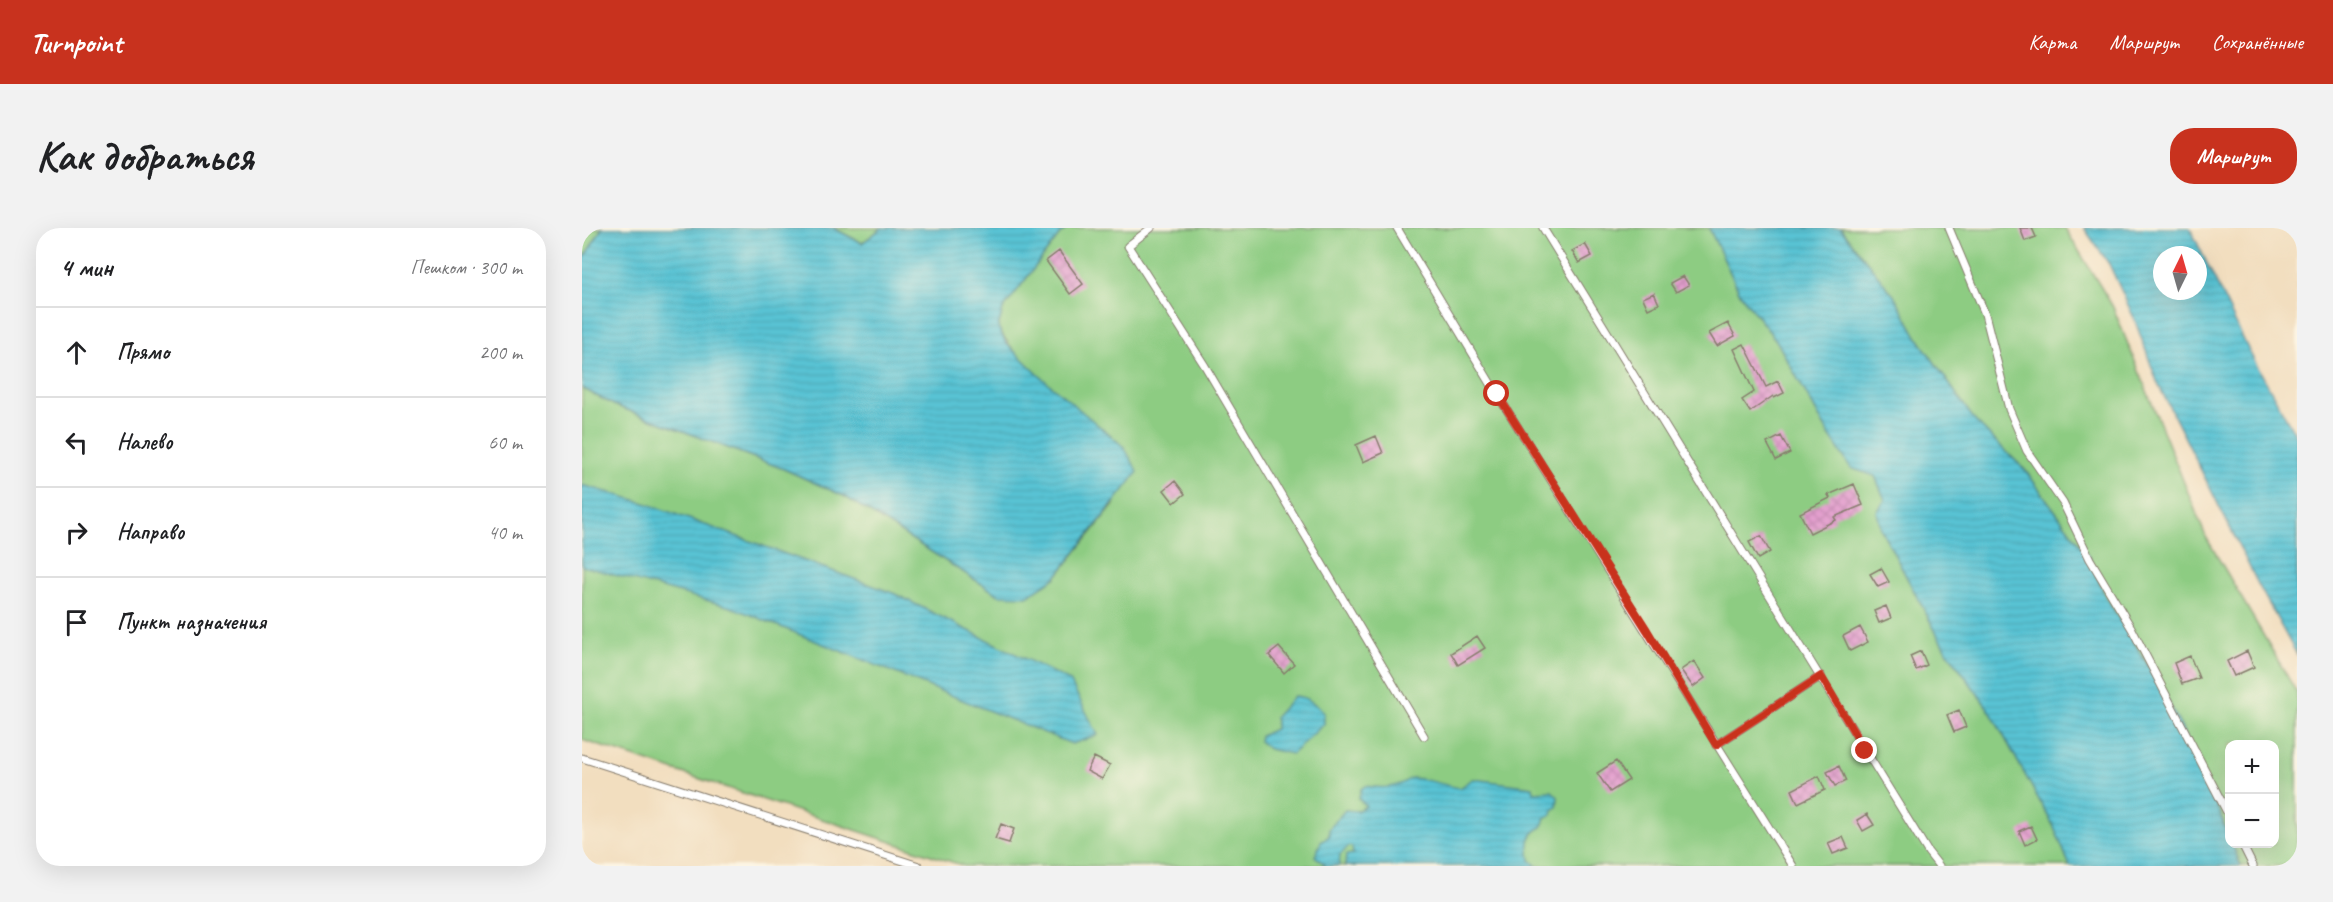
<!DOCTYPE html>
<html lang="ru">
<head>
<meta charset="utf-8">
<style>
	:root { --surface:#fff; --page:#f2f2f2; --text:#202124; --muted:#757577; --line:#e0e0e0; --accent:#c8321e }
	body { margin:0; font-family:Caveat,sans-serif; background:var(--page); color:var(--text) }
	.controls { position:absolute; right:18px; bottom:18px; display:grid; overflow:hidden; border-radius:12px; box-shadow:0 6px 24px #0002 }
	.controls button { width:54px; height:54px; display:grid; place-items:center; padding:0; border:0; border-bottom:2px solid var(--line); background:var(--surface); color:var(--text); font:30px sans-serif }
	.compass { position:absolute; left:1571px; top:18px; width:54px; height:54px; border-radius:50%; background:var(--surface); box-shadow:0 6px 24px #0002; rotate:5deg }
	.stop { position:absolute; width:18px; height:18px; margin:-14px; border:4px solid #c8321e; border-radius:50%; background:#fff }
	.stop.end { background:#c8321e; border-color:#fff; box-shadow:0 2px 6px #0008 }
	.list { margin:0; padding:0; list-style:none }
	h2 { display:flex; justify-content:space-between; align-items:center; height:78px; margin:0; padding:0 24px; font-size:26px }
	h2 small { font-size:20px; font-weight:400; color:var(--muted) }
	.list li { display:grid; grid-template-columns:39px 1fr auto; gap:18px; align-items:center; box-sizing:border-box; height:90px; padding:0 24px; border-top:2px solid var(--line) }
	.list b { display:block; font-size:22px; white-space:nowrap }
	.list em { font-size:20px; font-style:normal; color:var(--muted) }
	.icon { flex:none; width:33px; height:33px; fill:none; stroke:currentColor; stroke-width:2; stroke-linecap:round; stroke-linejoin:round }
	.map { position:relative; flex:none; width:1715px; height:638px; overflow:hidden; border-radius:24px }
	header { display:flex; align-items:center; gap:36px; box-sizing:border-box; height:84px; padding:0 30px; background:var(--accent); color:#fff }
	header strong { font-size:28px }
	nav { display:flex; gap:33px; margin-inline-start:auto; font-size:21px }
	.intro { display:flex; align-items:center; justify-content:space-between; box-sizing:border-box; height:144px; padding:0 36px }
	h1 { margin:0; font-size:42px }
	.button { padding:15px 27px; border-radius:24px; background:var(--accent); color:#fff; font-size:21px; font-weight:700 }
	main { display:flex; gap:36px; padding:0 36px }
	aside { flex:1; background:var(--surface); border-radius:24px; box-shadow:0 6px 24px #0002 }
	.map>svg:first-child { display:block }
	.green { fill:#8dcc82; stroke:#54744f; stroke-width:1.5 }
	.water { fill:url(#water-rules); stroke:#3a7078; stroke-width:1.5; fill-rule:evenodd }
	.building { fill:url(#building-cross-hatch) }
	.lines { fill:none; stroke-linecap:round; stroke-linejoin:round }
	.service-casing { stroke:#877d6e; stroke-width:9 }
	.service { stroke:#fff; stroke-width:7 }
	.route { stroke:#c8321e; stroke-width:8 }
</style>
</head>
<body>
<header>
<strong>Turnpoint</strong>
<nav><a>Карта</a><a>Маршрут</a><a>Сохранённые</a></nav>
</header>
<div class="intro"><h1>Как добраться</h1><a class="button">Маршрут</a></div>
<main>
<aside>
<h2>4 мин<small>Пешком · 300 m</small></h2>
<ul class="list">
<li><svg class="icon" aria-label="ahead" viewBox="0 0 24 24"><path d="M12 20V5M6 11l6-6 6 6"/></svg><div><b>Прямо</b></div><em>200 m</em></li>
<li><svg class="icon" aria-label="left" viewBox="0 0 24 24"><path d="M17 20v-9H6M10 6l-5 5 5 5"/></svg><div><b>Налево</b></div><em>60 m</em></li>
<li><svg class="icon" aria-label="right" viewBox="0 0 24 24"><path d="M7 20v-9h11M14 6l5 5-5 5"/></svg><div><b>Направо</b></div><em>40 m</em></li>
<li><svg class="icon" aria-label="arrive" viewBox="0 0 24 24"><path d="M6 21V4h12l-3 4 3 4H6"/></svg><div><b>Пункт назначения</b></div></li>
</ul>
</aside>
<div class="map">
<svg width="1715" height="638" viewBox="0 0 1715 638">
	<defs>
		<pattern id="water-rules" width="6" height="5" patternUnits="userSpaceOnUse" patternTransform="scale(1.5)"><rect width="6" height="5" fill="#59c3d4"/><path d="M0 2.5h6" fill="none" stroke="#4da7b5"/></pattern>
		<pattern id="building-cross-hatch" width="8" height="8" patternUnits="userSpaceOnUse" patternTransform="scale(1.5)"><rect width="8" height="8" fill="#e39fce"/><path d="M0 0l8 8M0 8l8-8" fill="none" stroke="#c288b0"/></pattern>
	</defs>
	<rect width="100%" height="100%" fill="#fcf5e5"/>
	<filter id="ink" filterUnits="userSpaceOnUse"><feTurbulence type="fractalNoise" baseFrequency=".0167" numOctaves="2"/><feDisplacementMap in="SourceGraphic" scale="12" xChannelSelector="R" yChannelSelector="G"/><feConvolveMatrix kernelMatrix="1 2 1 2 8 2 1 2 1" color-interpolation-filters="sRGB"/></filter>
	<filter id="wash" filterUnits="userSpaceOnUse"><feTurbulence type="fractalNoise" baseFrequency=".008" numOctaves="4" result="noise"/><feDisplacementMap in="SourceGraphic" scale="24" xChannelSelector="R" yChannelSelector="G"/><feGaussianBlur stdDeviation="1.35" result="paint"/><feColorMatrix in="noise" values="0 0 0 0 0 0 0 0 0 0 0 0 0 0 0 0 0 1.4 0 .05"/><feComposite in="paint" operator="in"/></filter>
	<g filter="url(#wash)">
		<rect width="100%" height="100%" fill="#f2debf"/>
		<path class="green" d="M0,0H20L0,33Z
			M251,0H300L280,15Z
			M486,0H1127L1159,67L1194,112L1248,208L1293,248L1304,272L1299,301L1361,417L1408,483L1472,599L1488,638H382L0,512V160L32,177L202,241L262,268L417,367L473,350L532,277L542,219C502,188 439,142 416,99L421,81L478,6Z
			M1258,0H1483L1531,79L1624,309L1715,465V638H1659L1650,616H1692V516H1648L1647,609L1637,582L1618,549L1604,509L1575,452L1523,368L1507,329L1443,242L1393,193L1337,112L1313,69Z"/>
		<path class="water" d="M20,0H251L280,15L300,0H486L478,6L421,81L416,99L424,115L459,149L542,219L556,244L473,350L445,368L417,367L262,268L202,241L32,177L0,160V33Z
			M1127,0H1258L1313,69L1337,112L1393,193L1443,242L1507,329L1523,368L1575,452L1604,509L1618,549L1637,582L1648,616H1650L1659,638H1488L1472,599L1408,483L1361,417L1299,301L1295,284L1303,272L1293,248L1269,240L1248,208L1194,112L1159,67Z
			M1502,0H1608L1668,125L1712,204L1715,210V427L1677,358L1576,156L1552,90L1527,36ZM1580,27H1616V63H1580Z
			M0,257L60,274L311,365L488,453L516,507L490,516L149,379L0,338Z
			M712,468C725,469 733,475 742,485V496L710,526L687,521L677,513L678,508L693,501V489Z
			M829,550C846,551 861,557 878,560L891,551L951,559L952,564L970,563L976,569L975,579L971,582L970,587L963,589L960,599C944,606 946,617 948,632L955,638H763L764,627L771,626L770,619L767,618L758,627L757,637L744,638L733,628L739,614L747,608V601L763,582L775,583L784,578L777,571L779,561L783,558C801,561 815,560 829,550Z"/>
		<g id="blocks">
			<path class="building" d="M1438,0H1450L1454,9L1443,13Z
				M1003,16L1010,28L997,35L990,23Z
				M477,23L501,56L488,66L464,33Z
				M1101,48L1107,57L1094,64L1088,55Z
				M1072,65L1077,76L1066,81L1061,70Z
				M1146,95L1153,108L1135,118L1127,105Z
				M1162,116L1184,159L1196,153L1202,165L1192,170L1191,168L1168,184L1160,172L1172,164L1152,121Z
				M794,208L801,225L781,234L774,217Z
				M1199,208L1208,225L1194,232L1185,215Z
				M593,253L603,266L592,275L582,262Z
				M1272,256L1281,277L1252,289L1254,292L1228,305L1218,285L1248,270L1246,267Z
				M1179,308L1188,324L1176,331L1167,314Z
				M1299,340L1307,354L1296,359L1288,346Z
				M1304,378L1309,390L1297,395L1292,383Z
				M1278,399L1286,414L1268,423L1261,408Z
				M895,408L903,420L876,437L869,425Z
				M697,419L712,436L702,445L687,427Z
				M1339,423L1345,437L1334,442L1328,428Z
				M1665,423L1672,439L1652,448L1645,433Z
				M1608,428L1617,450L1600,456L1592,435Z
				M1112,433L1123,450L1111,459L1099,442Z
				M1377,482L1384,499L1372,504L1365,487Z
				M512,529L528,537L520,551L505,543Z
				M1034,533L1047,552L1028,564L1015,545Z
				M1257,538L1264,553L1253,558L1245,544Z
				M1237,548L1243,562L1216,575L1210,562Z
				M1285,586L1292,597L1281,603L1275,592Z
				M419,596L432,601L427,615L413,611Z
				M1449,598L1455,611L1443,617L1437,603Z
				M1261,609L1266,620L1251,626L1246,615Z"/>
		</g>
	</g>
	<g filter="url(#ink)">
		<use href="#blocks" fill-opacity="0" stroke="#877d6e" stroke-width="1.5"/>
		<g class="lines">
			<defs>
				<path id="service" d="M569,0L546,18L623,138L842,508
					M815,0L915,166L1211,638
					M961,0L1346,624L1357,638
					M1367,0L1403,86L1427,181L1445,223L1481,275L1508,331L1550,401L1648,590
					M1134,517L1239,448
					M0,530L337,638
					M1660,616L1671,638"/>
			</defs>
			<use href="#service" class="service-casing"/>
			<use href="#service" class="service"/>
		</g>
	</g>
	<g class="lines" filter="url(#ink)">
		<path class="route" d="M915,166L1065,402L1134,517L1239,448L1283,523"/>
	</g>
</svg>
<div class="controls">
<button>+</button>
<button>−</button>
</div>
<svg class="compass" viewBox="-18 -18 36 36"><path d="M0-13l5 13h-10z" fill="#e53935"/><path d="M0 13l5-13h-10z" fill="#757577"/></svg>
<div class="stop" style="left:915px;top:166px"></div>
<div class="stop end" style="left:1283px;top:523px"></div>
</div>
</main>
</body>
</html>
